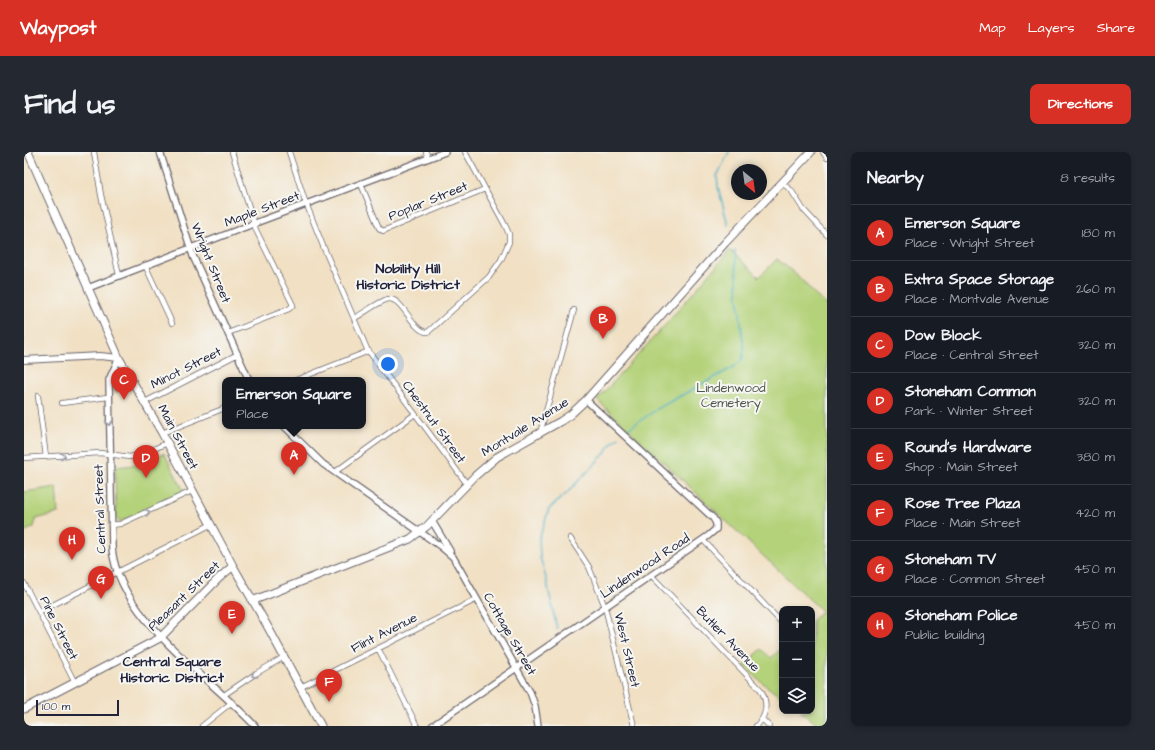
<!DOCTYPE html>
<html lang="en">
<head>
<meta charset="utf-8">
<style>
	:root { --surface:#171b24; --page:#242831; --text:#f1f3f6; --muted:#9ea1a6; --line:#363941; --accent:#d93025 }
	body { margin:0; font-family:"Architects Daughter",sans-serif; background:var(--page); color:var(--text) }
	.controls { position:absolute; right:12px; bottom:12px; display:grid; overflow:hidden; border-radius:8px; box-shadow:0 2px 6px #0003 }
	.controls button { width:36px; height:36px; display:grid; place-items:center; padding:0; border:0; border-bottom:1px solid var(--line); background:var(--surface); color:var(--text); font:20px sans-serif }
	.compass { position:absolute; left:707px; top:12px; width:36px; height:36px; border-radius:50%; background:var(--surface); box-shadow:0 2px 6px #0003; rotate:151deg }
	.scale { position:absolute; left:12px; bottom:10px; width:83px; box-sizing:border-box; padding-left:4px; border:2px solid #22223b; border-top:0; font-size:11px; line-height:14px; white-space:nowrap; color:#22223b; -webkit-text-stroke:3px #f6f6f2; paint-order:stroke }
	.you { position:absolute; left:364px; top:212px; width:14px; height:14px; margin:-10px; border:3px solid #fff; border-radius:50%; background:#1a73e8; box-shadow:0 0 0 6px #1a73e833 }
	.badge { display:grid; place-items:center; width:26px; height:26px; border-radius:50%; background:var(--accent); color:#fff; font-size:13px; font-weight:700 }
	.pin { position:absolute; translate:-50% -33px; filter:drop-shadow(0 1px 2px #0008) }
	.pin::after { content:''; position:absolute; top:21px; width:14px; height:12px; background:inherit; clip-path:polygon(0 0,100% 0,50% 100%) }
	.popup { position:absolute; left:198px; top:225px; width:144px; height:52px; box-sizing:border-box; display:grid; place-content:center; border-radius:8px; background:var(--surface); filter:drop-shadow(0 1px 3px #0005); font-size:13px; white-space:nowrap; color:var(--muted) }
	.popup b { font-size:15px; color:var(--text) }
	.popup::after { content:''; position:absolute; left:50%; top:100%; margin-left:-8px; border:8px solid transparent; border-top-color:var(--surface) }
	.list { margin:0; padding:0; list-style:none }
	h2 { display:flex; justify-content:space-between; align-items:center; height:52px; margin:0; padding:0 16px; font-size:17px }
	h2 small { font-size:13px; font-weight:400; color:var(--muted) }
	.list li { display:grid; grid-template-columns:26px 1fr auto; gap:12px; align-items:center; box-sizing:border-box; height:56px; padding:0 16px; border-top:1px solid var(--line) }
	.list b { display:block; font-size:15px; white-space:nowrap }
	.list p { margin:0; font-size:13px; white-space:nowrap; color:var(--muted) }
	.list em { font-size:13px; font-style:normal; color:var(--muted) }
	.icon { flex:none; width:22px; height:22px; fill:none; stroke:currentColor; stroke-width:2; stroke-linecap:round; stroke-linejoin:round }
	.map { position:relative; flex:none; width:803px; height:574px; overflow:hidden; border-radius:8px }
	header { display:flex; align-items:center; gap:24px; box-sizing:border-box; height:56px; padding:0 20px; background:var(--accent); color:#fff }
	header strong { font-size:19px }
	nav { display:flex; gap:22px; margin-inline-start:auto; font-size:14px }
	.intro { display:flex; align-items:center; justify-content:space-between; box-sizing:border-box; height:96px; padding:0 24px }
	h1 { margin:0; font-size:28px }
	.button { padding:10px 18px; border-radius:8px; background:var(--accent); color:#fff; font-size:14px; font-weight:700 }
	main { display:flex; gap:24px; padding:0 24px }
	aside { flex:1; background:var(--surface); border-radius:8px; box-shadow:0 2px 6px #0003 }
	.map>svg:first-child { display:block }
	.green { fill:#b4d279; stroke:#6b7a5a }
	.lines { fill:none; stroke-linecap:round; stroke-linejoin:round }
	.stream { stroke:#44acc3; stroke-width:1.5 }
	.minor-casing { stroke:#6a646b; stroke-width:6 }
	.tertiary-casing { stroke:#6a646b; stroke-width:8 }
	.secondary-casing { stroke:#6a646b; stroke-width:8 }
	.primary-casing { stroke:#6a646b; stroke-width:9 }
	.minor { stroke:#fff; stroke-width:4.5 }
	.tertiary { stroke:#fff; stroke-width:5.5 }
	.secondary { stroke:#fff; stroke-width:6 }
	.primary { stroke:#fff; stroke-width:7 }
	.oneway { stroke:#9c9ca7 }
	.labels { text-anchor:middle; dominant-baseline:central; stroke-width:4; stroke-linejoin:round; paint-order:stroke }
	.street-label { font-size:13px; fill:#22223b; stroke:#f6f6f2 }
	.park-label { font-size:13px; fill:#4e574e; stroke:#f6f6f2 }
	.neighbourhood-label { font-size:14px; font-weight:bold; fill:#22223b; stroke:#f6f6f2 }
</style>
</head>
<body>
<header>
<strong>Waypost</strong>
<nav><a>Map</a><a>Layers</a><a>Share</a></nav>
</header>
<div class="intro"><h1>Find us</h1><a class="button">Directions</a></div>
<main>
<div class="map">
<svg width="803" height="574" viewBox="0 0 803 574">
	<rect width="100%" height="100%" fill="#f6f6f2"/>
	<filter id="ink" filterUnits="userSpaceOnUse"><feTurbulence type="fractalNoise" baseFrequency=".025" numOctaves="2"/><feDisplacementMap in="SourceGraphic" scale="8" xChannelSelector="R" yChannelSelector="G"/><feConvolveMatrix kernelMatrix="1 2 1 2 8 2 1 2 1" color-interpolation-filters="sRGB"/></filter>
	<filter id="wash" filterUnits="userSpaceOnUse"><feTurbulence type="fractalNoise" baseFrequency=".012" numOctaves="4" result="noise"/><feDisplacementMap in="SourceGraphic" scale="16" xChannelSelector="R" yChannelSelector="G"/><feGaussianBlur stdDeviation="0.9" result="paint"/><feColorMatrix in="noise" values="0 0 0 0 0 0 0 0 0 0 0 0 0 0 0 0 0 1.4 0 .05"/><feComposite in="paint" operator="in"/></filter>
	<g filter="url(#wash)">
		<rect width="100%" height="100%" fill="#f1e0c3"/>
		<path class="green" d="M706,98L735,125L753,107L776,126L792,144L803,153V574H796L776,559H788V468L798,459L573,248L643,171Z
			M93,227C98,227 101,232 103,237L91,240L90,229Z
			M140,301L161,341L95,370L92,365L91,314C109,316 124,308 140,301Z
			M32,335L34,361L12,367L10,375L0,380V340Z
			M758,496V546L736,529L720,513L738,497L747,506Z"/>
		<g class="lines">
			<path class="stream" d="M704,73L694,35L693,24L705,0
				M604,277L636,255L708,216L718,208L720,197L714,146L711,98
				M533,477L522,426L516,405L515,387L525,357L543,341L582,300L587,292L595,285"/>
		</g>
	</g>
	<g filter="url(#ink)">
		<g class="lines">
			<defs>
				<path id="minor" d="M70,0L77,43L95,123
					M265,0L280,46L299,94L343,197L443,332
					M402,0L404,6
					M799,0L803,6
					M758,31L767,38L779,57L803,83
					M337,32L355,76L359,79L461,37
					M121,113L148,171
					M331,166C338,162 356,149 364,147C379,145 389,181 404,180L465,125L477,108L485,90V82L481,73L441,0
					M204,181L265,157L269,153L232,78L208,0
					M272,228L345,199
					M14,244L22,305
					M121,250L214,202
					M38,251L84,245
					M138,281L201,256
					M516,281L550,158
					M0,306L76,301L106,305L121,301L143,291
					M311,320L391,262
					M87,373L96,372L168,339
					M546,386L565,415L581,455L610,574
					M679,388L758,471
					M627,423L737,538C744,551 743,564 732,574
					M0,431L51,531
					M15,460L186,373
					M354,496L393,574
					M277,535L453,447
					M200,543L231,522L260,505
					M738,567L745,574
					M178,574L208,550"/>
				<path id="tertiary" d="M136,0L169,104L225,228
					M64,136L234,70L421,0
					M95,206L85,228L88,396C94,466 186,525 231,574
					M260,274L299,312L416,394L429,405L506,540L511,554L514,574
					M408,369L426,399
					M408,574L684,384L692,377V371L689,366L562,248"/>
				<path id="secondary" d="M0,208L76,204L95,206"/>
				<path id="primary" d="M4,0L95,206L138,281L209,414L245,477L297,574
					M228,449L386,387L403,374L451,324L473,305L537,269L546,263L562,248L701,91L787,0
					M0,557L136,486L195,426L209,414"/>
			</defs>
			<use href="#minor" class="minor-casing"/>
			<use href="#tertiary" class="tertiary-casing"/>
			<use href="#secondary" class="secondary-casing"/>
			<use href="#primary" class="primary-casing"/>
			<use href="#minor" class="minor"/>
			<use href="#tertiary" class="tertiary"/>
			<use href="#secondary" class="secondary"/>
			<use href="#primary" class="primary"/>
		</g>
		<defs><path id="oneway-chevron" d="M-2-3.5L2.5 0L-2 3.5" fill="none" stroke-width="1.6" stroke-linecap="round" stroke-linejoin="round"/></defs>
		<g class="oneway">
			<use href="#oneway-chevron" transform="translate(85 271) rotate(89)"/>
			<use href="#oneway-chevron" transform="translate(39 304) rotate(-4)"/>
			<use href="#oneway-chevron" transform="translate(123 360) rotate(-23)"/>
			<use href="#oneway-chevron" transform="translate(230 523) rotate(148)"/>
		</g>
	</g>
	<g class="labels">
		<g class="street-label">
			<text transform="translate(404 49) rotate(-22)">Poplar Street</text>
			<text transform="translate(238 57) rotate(-21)">Maple Street</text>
			<text transform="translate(187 111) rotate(68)">Wright Street</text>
			<text transform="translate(162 216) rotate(-27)">Minot Street</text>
			<text transform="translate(410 270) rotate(54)">Chestnut Street</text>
			<text transform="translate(501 275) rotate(-32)">Montvale Avenue</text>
			<text transform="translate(154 285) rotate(62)">Main Street</text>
			<text transform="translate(76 357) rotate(-92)">Central Street</text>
			<text transform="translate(621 414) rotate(-34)">Lindenwood Road</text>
			<text transform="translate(160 444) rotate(-44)">Pleasant Street</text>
			<text transform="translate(35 476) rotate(63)">Pine Street</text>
			<text transform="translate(360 481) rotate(-27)">Flint Avenue</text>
			<text transform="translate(486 482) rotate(60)">Cottage Street</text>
			<text transform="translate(704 487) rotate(46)">Butler Avenue</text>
			<text transform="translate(603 498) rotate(77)">West Street</text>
		</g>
		<g class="park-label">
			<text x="707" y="236">Lindenwood<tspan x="707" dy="15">Cemetery</tspan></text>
		</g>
		<g class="neighbourhood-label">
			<text x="384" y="117">Nobility Hill<tspan x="384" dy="16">Historic District</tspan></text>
			<text x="148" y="510">Central Square<tspan x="148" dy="16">Historic District</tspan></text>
		</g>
	</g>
</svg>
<div class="controls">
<button>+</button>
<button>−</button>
<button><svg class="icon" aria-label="layers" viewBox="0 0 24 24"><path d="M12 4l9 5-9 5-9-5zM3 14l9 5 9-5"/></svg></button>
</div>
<svg class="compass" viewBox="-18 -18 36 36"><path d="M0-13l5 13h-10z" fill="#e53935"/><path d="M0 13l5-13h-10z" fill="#9ea1a6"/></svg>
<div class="scale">100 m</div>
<div class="you"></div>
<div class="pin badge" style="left:270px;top:323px">A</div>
<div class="popup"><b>Emerson Square</b>Place</div>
<div class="pin badge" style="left:579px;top:187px">B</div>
<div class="pin badge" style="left:100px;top:248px">C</div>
<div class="pin badge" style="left:122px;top:326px">D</div>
<div class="pin badge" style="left:208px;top:482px">E</div>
<div class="pin badge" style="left:305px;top:550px">F</div>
<div class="pin badge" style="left:77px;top:447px">G</div>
<div class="pin badge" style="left:48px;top:408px">H</div>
</div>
<aside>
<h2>Nearby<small>8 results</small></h2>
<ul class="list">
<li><span class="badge">A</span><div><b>Emerson Square</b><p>Place · Wright Street</p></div><em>180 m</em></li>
<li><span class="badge">B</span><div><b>Extra Space Storage</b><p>Place · Montvale Avenue</p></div><em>260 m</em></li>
<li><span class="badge">C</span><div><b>Dow Block</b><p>Place · Central Street</p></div><em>320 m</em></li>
<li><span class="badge">D</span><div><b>Stoneham Common</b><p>Park · Winter Street</p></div><em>320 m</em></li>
<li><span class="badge">E</span><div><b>Round's Hardware</b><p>Shop · Main Street</p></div><em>380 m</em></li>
<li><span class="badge">F</span><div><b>Rose Tree Plaza</b><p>Place · Main Street</p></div><em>420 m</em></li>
<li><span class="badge">G</span><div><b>Stoneham TV</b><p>Place · Common Street</p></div><em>450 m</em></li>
<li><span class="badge">H</span><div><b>Stoneham Police</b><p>Public building</p></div><em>450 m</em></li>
</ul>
</aside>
</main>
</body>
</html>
